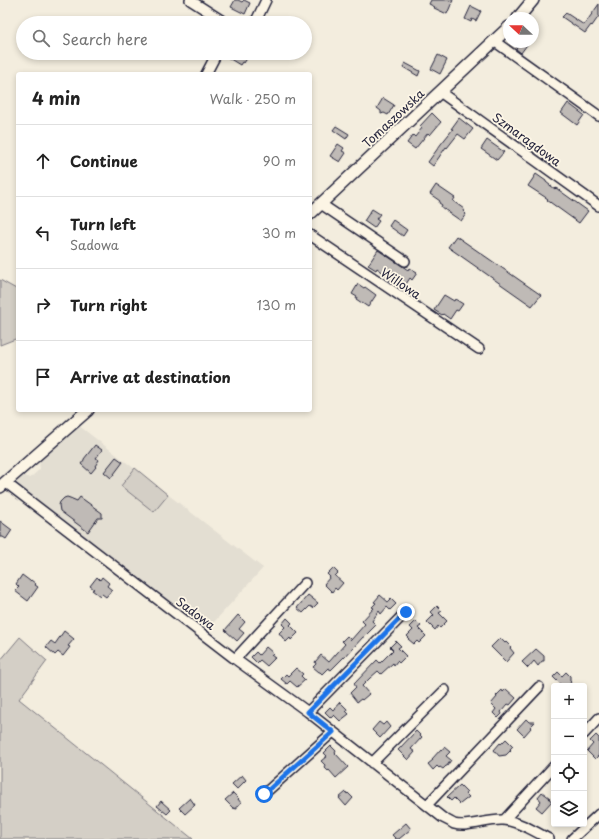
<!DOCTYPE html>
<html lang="en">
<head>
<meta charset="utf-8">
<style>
	:root { --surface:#fff; --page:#f6f6f6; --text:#222; --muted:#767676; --line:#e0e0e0 }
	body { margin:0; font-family:"Playpen Sans",sans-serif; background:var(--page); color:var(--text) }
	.controls { position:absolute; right:12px; bottom:12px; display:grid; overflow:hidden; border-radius:4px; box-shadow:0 2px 6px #0003 }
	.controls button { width:36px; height:36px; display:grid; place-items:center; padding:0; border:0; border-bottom:1px solid var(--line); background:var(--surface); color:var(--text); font:20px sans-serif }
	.compass { position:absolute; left:503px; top:12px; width:36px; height:36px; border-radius:50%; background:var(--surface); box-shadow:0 2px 6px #0003; rotate:292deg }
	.stop { position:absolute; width:12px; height:12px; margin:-9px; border:3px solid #1a73e8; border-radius:50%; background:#fff }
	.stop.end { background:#1a73e8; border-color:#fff; box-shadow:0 1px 4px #0008 }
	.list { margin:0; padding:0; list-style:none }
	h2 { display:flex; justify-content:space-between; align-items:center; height:52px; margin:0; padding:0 16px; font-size:17px }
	h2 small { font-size:13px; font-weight:400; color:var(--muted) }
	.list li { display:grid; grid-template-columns:26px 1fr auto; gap:12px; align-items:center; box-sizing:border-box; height:72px; padding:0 16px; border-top:1px solid var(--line) }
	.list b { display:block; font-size:15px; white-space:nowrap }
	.list p { margin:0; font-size:13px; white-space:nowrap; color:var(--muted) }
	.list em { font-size:13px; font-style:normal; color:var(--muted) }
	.icon { flex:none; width:22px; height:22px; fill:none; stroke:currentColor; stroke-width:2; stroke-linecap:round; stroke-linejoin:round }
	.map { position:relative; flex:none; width:599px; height:839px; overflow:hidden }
	.search { position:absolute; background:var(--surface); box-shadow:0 2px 6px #0003; left:16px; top:16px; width:296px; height:44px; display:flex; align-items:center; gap:10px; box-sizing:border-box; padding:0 14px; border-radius:22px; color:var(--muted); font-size:15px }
	.panel { position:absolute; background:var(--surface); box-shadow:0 2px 6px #0003; left:16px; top:72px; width:296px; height:340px; border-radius:4px }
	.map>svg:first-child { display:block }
	.built { fill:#e3ded2 }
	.green { fill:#d4cfc6; stroke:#7b7880 }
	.building { fill:#bfbab6; stroke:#22223b }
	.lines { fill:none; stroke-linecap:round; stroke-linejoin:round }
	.minor-casing { stroke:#22223b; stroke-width:12 }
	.tertiary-casing { stroke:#22223b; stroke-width:14 }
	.minor { stroke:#fcf5e5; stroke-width:9 }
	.tertiary { stroke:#fcf5e5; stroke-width:11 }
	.route { stroke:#1a73e8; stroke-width:5 }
	.labels { text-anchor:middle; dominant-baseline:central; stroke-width:3.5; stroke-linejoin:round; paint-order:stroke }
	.street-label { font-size:12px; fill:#22223b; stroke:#fcf5e5 }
</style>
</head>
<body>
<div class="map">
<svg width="599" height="839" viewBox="0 0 599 839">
	<rect width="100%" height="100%" fill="#f3edde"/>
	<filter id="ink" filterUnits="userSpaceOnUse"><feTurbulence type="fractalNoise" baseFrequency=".025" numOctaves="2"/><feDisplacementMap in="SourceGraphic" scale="8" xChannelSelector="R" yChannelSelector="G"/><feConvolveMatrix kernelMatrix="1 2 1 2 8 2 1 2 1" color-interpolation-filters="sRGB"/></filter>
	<g filter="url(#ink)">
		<path class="built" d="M78,425L263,568L205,632L11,484L22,475L30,478L40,469L39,460L66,436H70L73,433V429Z"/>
		<path class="green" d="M0,280L18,290V338L0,345Z
			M135,468L168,495L154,512L121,486Z
			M20,637L47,661L19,699L193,839H0V661Z"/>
		<path class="building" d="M235,0H238L242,2L244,0L250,3L245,14L231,7Z
			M431,0H453L447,14L434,8L435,7L429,4Z
			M599,4V16L592,26L591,25L585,33L562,17L566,13L584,25Z
			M471,6L481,11L476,21L472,19L471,22L465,19Z
			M513,42H529L521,53L516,49L518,46Z
			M230,53H242L248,57L244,63L242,62L240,65L227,57Z
			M438,55L447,60L440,74L431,69Z
			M405,63L420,71L418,76L403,67Z
			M383,98L394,105L388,115L384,113L381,114V111L377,108Z
			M568,103L584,115L577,125L561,113Z
			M432,113L441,122L430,135L428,133L415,149L407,143L413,135L415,137L422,128L420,126Z
			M459,118L473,129L465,139L458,134L447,148L446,147L433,166L428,162L441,144L453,129H451Z
			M336,126L349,134L346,139L333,130Z
			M487,140L504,152L497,160L481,149Z
			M338,144L344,148L342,151L346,153L340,162L330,156Z
			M536,174L546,181V182L555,189L556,188L588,211L579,223L547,200L548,199L528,186Z
			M436,185L455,198L453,201L464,209L463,211L466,214L461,221L441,207L442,205L439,203L440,201L430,194Z
			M372,209L380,214L376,219L379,221L374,228L364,221Z
			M393,220L407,230L403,236L389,226Z
			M456,236L541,295L532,306L448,247Z
			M378,250L408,270L409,268L417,273L412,280L410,278L404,287L397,283L396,284L388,279L389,277L377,268L376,270L368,265Z
			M358,284L364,288L365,287L376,295L368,307L356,299L357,297L352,294Z
			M444,295L454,301L455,299L463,304L458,311L456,310L450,319L443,314L442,315L434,310Z
			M95,445L102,450L96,458L99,460L95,466L96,467L91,473L81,464L84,460V459Z
			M116,457L123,462L111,478L104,472Z
			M67,497L70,498L77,501L80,497L102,513V518H98L88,532L60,511L59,505L60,502L64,498Z
			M0,521L12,530L6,539L3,537H0Z
			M333,568L338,573L335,576L343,583L337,590L335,588L332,592L324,584L330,577L327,574Z
			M22,575L30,581L31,580L36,584L35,585L38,587L28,601L15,591L19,587L16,584Z
			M97,577L100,580L102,577L109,583L107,586L112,590L106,597L102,594L100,596L92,590L94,589L90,586Z
			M308,595L318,603L313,608L310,606L303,613L297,608Z
			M380,595L388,602L391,599L396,604L390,610L387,607L381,614L379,611L372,621L376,625L364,637H363L344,658V657L331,670L328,668L322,674L320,672H319L313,667L316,664L315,662L321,655L329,662L345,644L342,641L347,636L351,640L365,624L362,621L374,608L372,607L376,603L374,602Z
			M437,606L442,611L439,613L447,621L440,628L438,626L435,630L427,622L434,615L431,612Z
			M238,615L245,622L239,629L244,633L237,641L225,630Z
			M287,618L292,623L290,625L298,633L291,640L290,638L286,642L279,633L285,627L282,624Z
			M416,621L421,626L418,628L426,636L419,643L417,641L414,644L408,639L409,638L407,636L413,630L410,627Z
			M64,631L74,639L68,646L70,647L63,656L58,652L55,655L46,647L51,641L55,644Z
			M500,638L505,643L506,642L511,647L510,648L514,653L506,662L491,647Z
			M396,641L401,646L398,648L406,656L399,663L397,661L394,665L393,663L381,674L378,671L370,678L362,686L369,694L362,700L361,699L357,702L350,693L356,687L354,684L377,660L380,663L393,650L390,647Z
			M266,647L273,653L271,655L275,658L267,666L260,660L257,663L251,657L256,652L259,655Z
			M536,649L544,656V661H542L538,666L534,661L528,668L522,662Z
			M296,668L303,674L301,676L305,680L297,687L290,681L287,684L281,679L286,674L288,676Z
			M558,672L562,676L566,672L570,676V681L571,682L568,686H562L553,677Z
			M506,689L516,698L510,705L508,704L501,712L502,714L498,718L493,713L496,709L491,704L497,697L496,696L502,690L503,692Z
			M340,702L347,709L346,711L349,714L340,721L334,715L331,718L325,712L330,707L333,710Z
			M526,719L529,722H535L530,727L531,728L524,736L517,729Z
			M379,722L383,725L386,722L390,727L380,738L372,730Z
			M416,731L422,737L411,749L415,752L408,760L398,750Z
			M596,735L599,738V755L595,759L587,751L593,744L590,741Z
			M506,739L513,746L510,749L511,750L506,755L499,756L494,750L500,743L501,744Z
			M331,746L336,751L335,753L348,767L336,778L329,770L328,771L324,767L325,765L321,761L327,756L324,753Z
			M444,747L450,752L446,756L451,760L447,766H446L443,769L440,767L439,768L437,766L433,770L428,764L433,760L432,759L441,749L442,750Z
			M242,775L246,780L237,789L232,784Z
			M460,785L467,792L465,793L469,797L460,804L454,798L451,801L447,797Z
			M346,792L347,794L348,793L353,798L346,806L339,798Z
			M542,792L550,798L549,799L552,801L542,812L536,807L541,801L538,797Z
			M233,793L239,799H238L241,803L237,806V809L233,808L225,800Z
			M190,798L195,805L185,814L179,808Z
			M161,801L171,810L167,814L157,806Z
			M406,823L411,829L399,839H396L392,835Z"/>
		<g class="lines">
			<defs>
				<path id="minor" d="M190,0L226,23
					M255,23L266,0
					M494,41L599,116
					M206,74L217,53
					M440,92L599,206
					M321,204L405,261
					M310,235L479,349
					M5,482L235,659L308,712L443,818C447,820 451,822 454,824C468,828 488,819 503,820C518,821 536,832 549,839
					M235,659L305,583
					M308,712L406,612
					M584,734L599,718
					M372,763L445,690
					M264,794L333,732
					M427,805L539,687
					M504,820L554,766
					M572,839L599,814"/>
				<path id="tertiary" d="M518,18L533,0
					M310,214L509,27
					M0,487L88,410"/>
			</defs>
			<use href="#minor" class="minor-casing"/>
			<use href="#tertiary" class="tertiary-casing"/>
			<use href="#minor" class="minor"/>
			<use href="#tertiary" class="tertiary"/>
		</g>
	</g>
	<g class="lines" filter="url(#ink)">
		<path class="route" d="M264,794L333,732L308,712L406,612"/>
	</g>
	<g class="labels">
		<g class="street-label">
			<text transform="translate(393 118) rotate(-43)">Tomaszowska</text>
			<text transform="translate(527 139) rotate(36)">Szmaragdowa</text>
			<text transform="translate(401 283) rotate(34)">Willowa</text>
			<text transform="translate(196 613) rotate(37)">Sadowa</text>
		</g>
	</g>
</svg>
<div class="controls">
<button>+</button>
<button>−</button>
<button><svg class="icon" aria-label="locate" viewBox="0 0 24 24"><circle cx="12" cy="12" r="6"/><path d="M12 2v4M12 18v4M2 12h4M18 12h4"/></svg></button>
<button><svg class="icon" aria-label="layers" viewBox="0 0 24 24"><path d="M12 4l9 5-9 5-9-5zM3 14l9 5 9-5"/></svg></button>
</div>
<svg class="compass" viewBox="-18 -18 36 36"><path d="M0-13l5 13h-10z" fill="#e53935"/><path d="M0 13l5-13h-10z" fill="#767676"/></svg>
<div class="stop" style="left:264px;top:794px"></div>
<div class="stop end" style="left:406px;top:612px"></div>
<div class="search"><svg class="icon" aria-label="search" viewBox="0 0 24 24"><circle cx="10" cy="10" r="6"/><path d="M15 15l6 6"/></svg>Search here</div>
<section class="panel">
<h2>4 min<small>Walk · 250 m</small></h2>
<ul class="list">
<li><svg class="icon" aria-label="ahead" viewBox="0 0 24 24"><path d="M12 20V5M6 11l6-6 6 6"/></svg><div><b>Continue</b></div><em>90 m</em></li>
<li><svg class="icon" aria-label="left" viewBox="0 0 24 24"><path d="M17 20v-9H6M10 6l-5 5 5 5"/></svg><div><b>Turn left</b><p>Sadowa</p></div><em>30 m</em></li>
<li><svg class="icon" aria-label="right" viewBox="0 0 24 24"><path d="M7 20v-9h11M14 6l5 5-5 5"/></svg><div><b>Turn right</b></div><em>130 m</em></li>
<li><svg class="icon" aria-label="arrive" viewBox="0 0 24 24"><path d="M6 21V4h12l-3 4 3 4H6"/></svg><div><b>Arrive at destination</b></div></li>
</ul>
</section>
</div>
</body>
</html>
